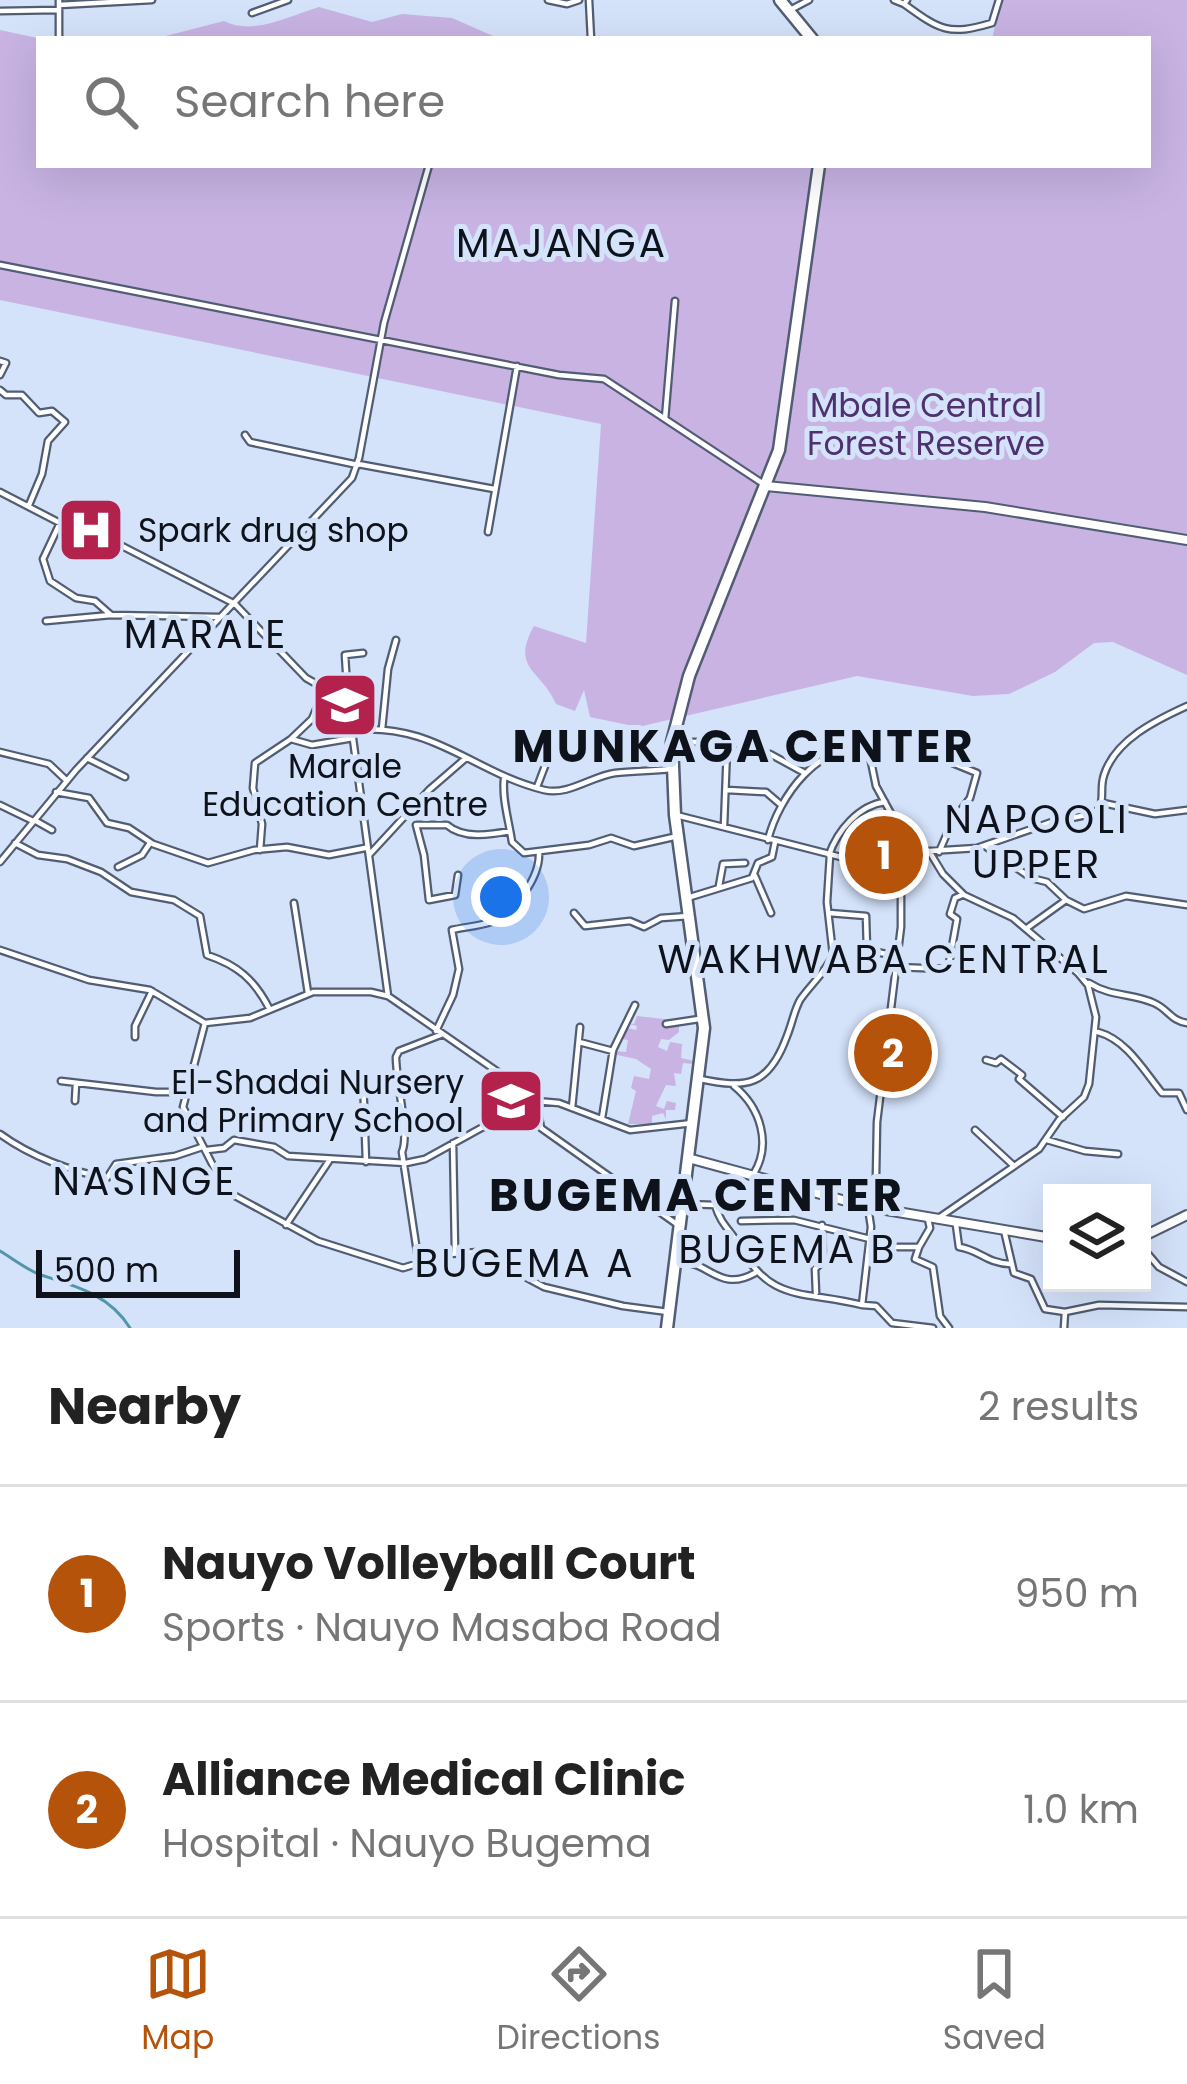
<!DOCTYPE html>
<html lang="en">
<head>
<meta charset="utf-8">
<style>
	:root { --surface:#fff; --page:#f2f2f2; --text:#222; --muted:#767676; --line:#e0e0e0; --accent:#b45309 }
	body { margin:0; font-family:Poppins,sans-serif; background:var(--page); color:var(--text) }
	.controls { position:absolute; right:36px; bottom:36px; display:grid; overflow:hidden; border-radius:0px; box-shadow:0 12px 48px #0002 }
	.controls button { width:108px; height:108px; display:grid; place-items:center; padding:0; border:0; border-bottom:3px solid var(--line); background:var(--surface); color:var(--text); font:60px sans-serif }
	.scale { position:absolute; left:36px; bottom:30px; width:204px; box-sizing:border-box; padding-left:12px; border:6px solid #0e121b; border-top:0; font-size:33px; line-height:42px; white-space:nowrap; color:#0e121b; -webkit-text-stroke:9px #d4e2fa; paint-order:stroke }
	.you { position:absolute; left:501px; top:897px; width:42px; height:42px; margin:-30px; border:9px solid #fff; border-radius:50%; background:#1a73e8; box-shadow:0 0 0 18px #1a73e833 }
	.badge { display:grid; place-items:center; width:78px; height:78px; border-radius:50%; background:var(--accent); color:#fff; font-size:39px; font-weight:700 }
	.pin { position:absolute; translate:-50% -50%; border:6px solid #fff; box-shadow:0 3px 12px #0006 }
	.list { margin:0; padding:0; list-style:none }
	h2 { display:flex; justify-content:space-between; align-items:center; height:156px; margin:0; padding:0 48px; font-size:51px }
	h2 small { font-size:39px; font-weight:400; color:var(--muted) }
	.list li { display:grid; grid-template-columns:78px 1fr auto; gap:36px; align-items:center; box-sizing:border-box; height:216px; padding:0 48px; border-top:3px solid var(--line) }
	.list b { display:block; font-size:45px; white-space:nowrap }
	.list p { margin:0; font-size:39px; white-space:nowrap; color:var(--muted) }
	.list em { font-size:39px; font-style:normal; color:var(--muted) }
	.icon { flex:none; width:66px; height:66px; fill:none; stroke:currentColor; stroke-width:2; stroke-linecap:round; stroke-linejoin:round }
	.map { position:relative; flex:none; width:1187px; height:1328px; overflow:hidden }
	.search { position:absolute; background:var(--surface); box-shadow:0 12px 48px #0002; left:36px; right:36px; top:36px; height:132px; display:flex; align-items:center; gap:30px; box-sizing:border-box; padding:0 42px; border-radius:0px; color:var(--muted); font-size:45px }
	.sheet { height:588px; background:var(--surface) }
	nav { display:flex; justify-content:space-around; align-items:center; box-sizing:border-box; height:168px; border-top:3px solid var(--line); background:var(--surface); font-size:33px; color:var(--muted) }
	nav a { display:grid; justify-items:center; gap:6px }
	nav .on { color:var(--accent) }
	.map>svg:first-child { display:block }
	.green { fill:#c8b3e3 }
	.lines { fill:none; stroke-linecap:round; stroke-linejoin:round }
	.stream { stroke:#5196a9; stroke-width:3 }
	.minor-casing { stroke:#515d72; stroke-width:9 }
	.tertiary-casing { stroke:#515d72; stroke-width:12 }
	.primary-casing { stroke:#515d72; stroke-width:15 }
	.minor { stroke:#fff; stroke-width:4.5 }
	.tertiary { stroke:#fff; stroke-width:8 }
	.primary { stroke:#fff; stroke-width:10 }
	.labels { text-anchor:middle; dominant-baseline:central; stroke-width:10; stroke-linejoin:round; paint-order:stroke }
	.park-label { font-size:33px; fill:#4f316f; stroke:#d4e2fa }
	.poi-label { font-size:33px; fill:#0e121b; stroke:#d4e2fa; text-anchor:start }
	.quarter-label { font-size:39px; letter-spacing:3px; fill:#0e121b; stroke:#d4e2fa }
	.district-label { font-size:45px; font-weight:bold; letter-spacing:3px; fill:#0e121b; stroke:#d4e2fa }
</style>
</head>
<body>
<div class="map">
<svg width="1187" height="1328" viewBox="0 0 1187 1328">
	<rect width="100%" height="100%" fill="#d4e2fa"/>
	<path class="green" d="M1001,0H1187V675L1113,642L1094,643L1055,672L1009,694L973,696L857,676L638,727L590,717L584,690L575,711L556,704C541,669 510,669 534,626L586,643L601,424L0,300V30L42,39L39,165H1148V39H992Z
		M319,7L372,22L402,14L452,18L500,39H154L224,21C253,36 289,16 319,7Z
		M637,1016L682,1021L665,1025L679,1024V1032L669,1040L661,1039L658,1047L667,1051L670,1042L682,1044L681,1058L694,1061V1064L683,1063L681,1074L674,1073L676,1086L666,1085L656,1106L664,1109L667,1101L676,1103L675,1110H666V1119L663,1113L652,1116V1124H628L636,1091L631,1088L634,1076L649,1079L651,1069L636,1059L613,1054L614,1051L626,1052L628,1040L618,1038L623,1027L636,1030L637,1026L625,1023L634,1024Z"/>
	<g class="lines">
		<path class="stream" d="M0,1251C12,1258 29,1271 41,1275C76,1286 110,1295 130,1328"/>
		<defs>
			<path id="minor" d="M548,0L567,4L579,0
				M589,0L591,39
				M894,0L904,4L907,0
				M904,4C940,30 948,36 992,23L999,0
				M59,5L152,0
				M790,10L809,0
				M0,11L57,10
				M252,13L288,0
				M59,38V0
				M0,265L559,375L604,379L665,419
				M675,301L665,419L762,483
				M0,361L6,363L0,375
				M0,390L6,395H22L39,413L52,411L65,422L48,441L42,474L29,505
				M245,435L250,442L358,465
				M358,464L494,489
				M0,492L60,523L122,546L235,604L306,678L348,702L388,996L530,1094L536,1101L541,1128L678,1225
				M60,523L43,559L50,581L76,598L95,601L111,615L219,617
				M488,532L517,366
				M46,621L111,615
				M348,702L345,655L363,653
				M382,729L388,669L396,640
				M352,730C434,722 472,772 544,790C568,796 592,776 615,773C634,771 653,771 671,769
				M291,739L312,719L324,691
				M672,742H709L743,753L770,754L803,772
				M0,752L49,764L67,781
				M87,758L125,777
				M504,779C502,800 509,821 512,842L524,853L589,845L611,838L634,846L678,836
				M537,787L553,745L543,735
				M727,790L766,792L780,804
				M56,792L89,798L107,823L129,828L153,844L208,863L254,850L287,847L329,855L365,848
				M1103,803L1155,814L1187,810
				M0,805L33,821
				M680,816L876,866L886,863L906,845L929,851L943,874L964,895L1013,918L1078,973L1088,985L1096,1017L1089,1084L1084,1097L1059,1120L1039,1149L940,1217
				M36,821L52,830
				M724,826L727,748
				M768,840C778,798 820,738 869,752L876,786L907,843
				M15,843L38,855L67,859L101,872L131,892L174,900L200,916L207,955C237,965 254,979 269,1008
				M985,846L1031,878L1047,882L1066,900
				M260,850L262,824L253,788L255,763L291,739L312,745L353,738
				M929,851L977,848L1052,822L1096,813C1106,800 1099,790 1104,775C1115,740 1156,720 1187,706
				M939,852L952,822L970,798L977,773L950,762
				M369,855L429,790L466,758
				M829,855C837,831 859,805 885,802
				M0,862L76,770L352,478L359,458L384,323L429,165
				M118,867L142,855L150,843
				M458,875L455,895L429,900L424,855L416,825H447C463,839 490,835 510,831
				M755,876L771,913
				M719,886L723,864L745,863
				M687,898L752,878L758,863L772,857L775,842
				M294,903L308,993
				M574,913L585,926L630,921L644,927L661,918L689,916
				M829,913L866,916L867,950L896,956
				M1027,928L1066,900L1084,909L1126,896L1187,905
				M0,950L89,980L150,990L205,1023
				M895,967L948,969L957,919L950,914L955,898L962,895
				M1089,983C1111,997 1132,993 1154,1003C1168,1009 1171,1021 1187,1023
				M388,996L371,992H313L250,1018L205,1023L183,1107L226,1191L318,1241L403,1268L449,1254L479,1252L544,1287L623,1306L668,1312
				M666,1024L699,1019
				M436,1031L453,995L459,969L452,930C465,927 479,926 491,922C514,914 540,877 539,853
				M1098,1032C1127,1040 1144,1071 1162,1093H1179L1187,1110
				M135,1037V1026L152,991
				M579,1042L613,1051
				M986,1060L996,1063L1001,1059L1022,1075L1019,1079L1063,1117
				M363,1078L366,1162
				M700,1079C747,1089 769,1086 787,1036C792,1024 794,1011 800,1000C811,984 825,973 833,955L827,902L830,855
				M61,1081L156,1092H185
				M734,1086C761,1108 772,1145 753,1175
				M75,1101L76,1083
				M536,1101L559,1103L630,1130L693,1123
				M572,1108L580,1027
				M602,1118L613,1050L635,1005
				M975,1130L1014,1166
				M0,1134C30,1156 72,1172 107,1178L116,1164L175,1156L202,1147
				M1047,1140L1085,1151L1118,1154
				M453,1143L455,1251
				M207,1150L224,1148L234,1140L274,1147L288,1156L406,1163L425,1159L483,1127L539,1125
				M685,1204L715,1205C721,1225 729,1228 739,1245C771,1304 804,1290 862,1305L871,1227L868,1207L876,1177L877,1122L901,927V876L890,859
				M741,1221L794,1220L870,1239
				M286,1225L329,1161
				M956,1225L959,1247C980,1250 986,1263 1010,1264
				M1004,1230L1014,1273L1031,1279L1045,1309L1065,1312L1064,1328
				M869,1247H919L930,1228L928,1219
				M919,1247L915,1259L933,1267L940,1316L949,1328
				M1142,1247L1159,1267L1187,1282
				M677,1263C708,1258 718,1294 755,1273
				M419,1265L402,1152C410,1134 396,1084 396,1057L399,1051L443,1034
				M816,1293L815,1269L823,1261L822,1225
				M862,1305L876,1306L892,1323L933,1328
				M1065,1312L1099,1305L1187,1307"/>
			<path id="tertiary" d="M766,486L985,507L1187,540
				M688,1158L868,1207L1052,1238
				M1142,1237L1187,1215"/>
			<path id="primary" d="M780,0L812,39
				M667,1328L704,1028L675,815L672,742L689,676L779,450L819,165"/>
		</defs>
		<use href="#minor" class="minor-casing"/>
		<use href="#tertiary" class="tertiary-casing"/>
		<use href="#primary" class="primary-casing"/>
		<use href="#minor" class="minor"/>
		<use href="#tertiary" class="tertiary"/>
		<use href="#primary" class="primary"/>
	</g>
	<defs>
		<symbol id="hospital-square" viewBox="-11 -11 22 22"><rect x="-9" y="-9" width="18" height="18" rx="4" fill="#b3224d" stroke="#d4e2fa"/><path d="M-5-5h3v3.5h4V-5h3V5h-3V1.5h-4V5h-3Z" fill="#fff"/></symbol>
		<symbol id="school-square" viewBox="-11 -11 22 22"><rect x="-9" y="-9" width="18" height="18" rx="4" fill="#b3224d" stroke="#d4e2fa"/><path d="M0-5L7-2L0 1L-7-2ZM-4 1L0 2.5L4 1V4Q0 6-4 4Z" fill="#fff"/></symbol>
	</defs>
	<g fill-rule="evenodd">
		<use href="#hospital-square" x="53" y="492" width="76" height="76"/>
		<use href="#school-square" x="307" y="667" width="76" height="76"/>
		<use href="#school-square" x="473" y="1063" width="76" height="76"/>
	</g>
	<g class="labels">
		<g class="park-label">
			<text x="926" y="405">Mbale Central<tspan x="926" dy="38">Forest Reserve</tspan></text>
		</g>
		<g class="poi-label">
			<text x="138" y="530">Spark drug shop</text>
			<text x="345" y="766" text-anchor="middle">Marale<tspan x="345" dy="38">Education Centre</tspan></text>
			<text x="464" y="1082" text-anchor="end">El-Shadai Nursery<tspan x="464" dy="38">and Primary School</tspan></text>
		</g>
		<g class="quarter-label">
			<text x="562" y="243">MAJANGA</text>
			<text x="206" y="634">MARALE</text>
			<text x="1037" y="819">NAPOOLI<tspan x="1037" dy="45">UPPER</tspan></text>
			<text x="884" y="959">WAKHWABA CENTRAL</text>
			<text x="145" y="1181">NASINGE</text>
			<text x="788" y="1249">BUGEMA B</text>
			<text x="525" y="1263">BUGEMA A</text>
		</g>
		<g class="district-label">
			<text x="744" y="746">MUNKAGA CENTER</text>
			<text x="697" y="1195">BUGEMA CENTER</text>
		</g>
	</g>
</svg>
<div class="controls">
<button><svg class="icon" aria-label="layers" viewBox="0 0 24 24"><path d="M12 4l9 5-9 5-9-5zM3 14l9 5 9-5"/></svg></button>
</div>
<div class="scale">500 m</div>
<div class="you"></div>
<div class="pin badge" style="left:884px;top:855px">1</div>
<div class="pin badge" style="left:893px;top:1053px">2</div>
<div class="search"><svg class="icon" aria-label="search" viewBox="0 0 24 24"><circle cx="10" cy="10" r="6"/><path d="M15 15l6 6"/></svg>Search here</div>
</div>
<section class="sheet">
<h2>Nearby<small>2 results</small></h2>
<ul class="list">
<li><span class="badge">1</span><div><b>Nauyo Volleyball Court</b><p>Sports · Nauyo Masaba Road</p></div><em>950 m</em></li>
<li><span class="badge">2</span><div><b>Alliance Medical Clinic</b><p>Hospital · Nauyo Bugema</p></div><em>1.0 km</em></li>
</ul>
</section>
<nav>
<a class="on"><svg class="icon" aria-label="map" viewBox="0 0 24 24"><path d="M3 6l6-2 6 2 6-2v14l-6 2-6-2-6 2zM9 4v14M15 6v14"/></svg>Map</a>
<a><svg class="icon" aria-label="directions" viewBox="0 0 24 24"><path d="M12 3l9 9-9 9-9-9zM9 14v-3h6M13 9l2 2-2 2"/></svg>Directions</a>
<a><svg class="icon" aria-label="saved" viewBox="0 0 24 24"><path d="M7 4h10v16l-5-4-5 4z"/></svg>Saved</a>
</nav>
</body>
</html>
